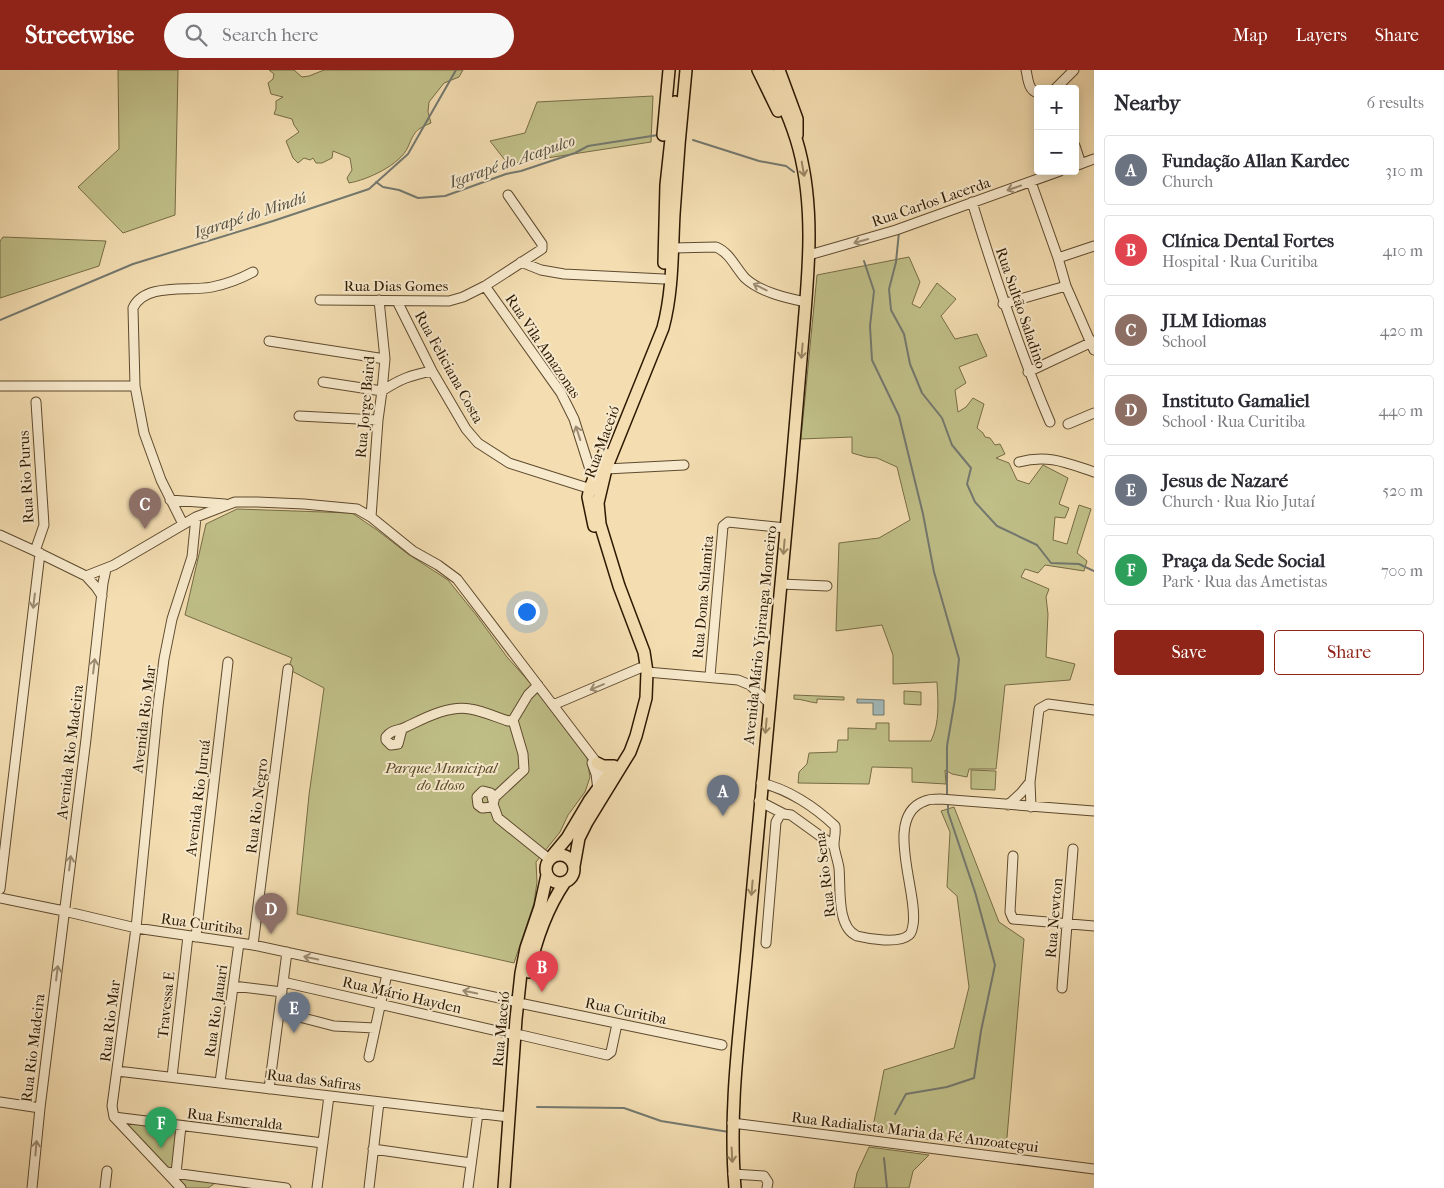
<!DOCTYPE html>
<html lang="en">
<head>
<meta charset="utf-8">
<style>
	:root { --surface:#fff; --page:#f7f7f7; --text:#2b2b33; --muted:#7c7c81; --line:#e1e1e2; --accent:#8f2418 }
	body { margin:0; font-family:"IM FELL French Canon",serif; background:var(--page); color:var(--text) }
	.controls { position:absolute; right:15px; top:15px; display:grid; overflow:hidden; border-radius:5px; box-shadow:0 2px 12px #0003 }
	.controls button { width:45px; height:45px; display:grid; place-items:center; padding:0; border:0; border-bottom:1px solid var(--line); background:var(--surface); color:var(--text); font:25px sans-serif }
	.you { position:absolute; left:526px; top:541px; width:18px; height:18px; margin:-12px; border:4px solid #fff; border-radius:50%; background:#1a73e8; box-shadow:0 0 0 8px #1a73e833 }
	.badge { display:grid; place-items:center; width:32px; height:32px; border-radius:50%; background:var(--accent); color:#fff; font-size:16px; font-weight:700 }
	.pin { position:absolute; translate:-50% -41px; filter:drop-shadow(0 1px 2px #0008) }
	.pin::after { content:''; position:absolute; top:26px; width:18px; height:15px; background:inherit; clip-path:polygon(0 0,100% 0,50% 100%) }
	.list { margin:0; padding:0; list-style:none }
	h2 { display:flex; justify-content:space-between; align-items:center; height:65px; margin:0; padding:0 20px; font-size:21px }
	h2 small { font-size:16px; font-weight:400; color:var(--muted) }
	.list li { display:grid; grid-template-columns:32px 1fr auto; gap:15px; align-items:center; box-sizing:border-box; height:70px; margin:0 10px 10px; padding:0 10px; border:1px solid var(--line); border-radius:5px }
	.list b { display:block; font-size:19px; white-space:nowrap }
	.list p { margin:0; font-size:16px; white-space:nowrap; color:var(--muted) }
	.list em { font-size:16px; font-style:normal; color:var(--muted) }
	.actions { display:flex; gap:10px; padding:15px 20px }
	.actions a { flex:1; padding:11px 0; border:1px solid var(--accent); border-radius:5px; text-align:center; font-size:18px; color:var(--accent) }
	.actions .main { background:var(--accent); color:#fff }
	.icon { flex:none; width:28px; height:28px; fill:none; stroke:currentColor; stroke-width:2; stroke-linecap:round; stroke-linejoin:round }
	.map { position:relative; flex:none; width:1094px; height:1118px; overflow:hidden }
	header { display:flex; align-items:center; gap:30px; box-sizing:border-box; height:70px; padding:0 25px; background:var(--accent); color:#fff }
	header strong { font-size:24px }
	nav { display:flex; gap:28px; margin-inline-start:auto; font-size:18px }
	.search { width:350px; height:45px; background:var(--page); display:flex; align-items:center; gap:12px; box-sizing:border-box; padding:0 18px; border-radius:28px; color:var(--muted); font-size:19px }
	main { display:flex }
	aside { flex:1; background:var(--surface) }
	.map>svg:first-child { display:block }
	.green { fill:#c0bf88; stroke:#766c45 }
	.water { fill:#a1b8b8; stroke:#73786f }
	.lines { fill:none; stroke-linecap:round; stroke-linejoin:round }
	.stream { stroke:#73786f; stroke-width:2 }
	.minor-casing { stroke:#5e4a2e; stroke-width:11 }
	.major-casing { stroke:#2d1902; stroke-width:14 }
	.minor { stroke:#f7e9cc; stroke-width:9 }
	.major { stroke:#f3ddb1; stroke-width:11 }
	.oneway { stroke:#9a8562 }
	.oneway2 { stroke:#9c8b71 }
	.labels { text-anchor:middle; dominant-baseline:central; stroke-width:4; stroke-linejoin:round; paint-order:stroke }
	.street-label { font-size:15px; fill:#2d1902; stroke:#f7e9cc }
	.park-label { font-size:15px; font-style:italic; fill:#594b2a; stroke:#f7e9cc }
	.water-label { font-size:16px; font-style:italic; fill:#565142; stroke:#f7e9cc }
</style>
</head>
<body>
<header>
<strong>Streetwise</strong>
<div class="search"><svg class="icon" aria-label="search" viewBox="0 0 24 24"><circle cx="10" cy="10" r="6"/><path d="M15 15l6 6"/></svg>Search here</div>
<nav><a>Map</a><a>Layers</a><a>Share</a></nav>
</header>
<main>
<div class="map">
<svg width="1094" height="1118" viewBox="0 0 1094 1118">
	<rect width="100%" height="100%" fill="#f3ddb1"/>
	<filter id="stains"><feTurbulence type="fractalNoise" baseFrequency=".004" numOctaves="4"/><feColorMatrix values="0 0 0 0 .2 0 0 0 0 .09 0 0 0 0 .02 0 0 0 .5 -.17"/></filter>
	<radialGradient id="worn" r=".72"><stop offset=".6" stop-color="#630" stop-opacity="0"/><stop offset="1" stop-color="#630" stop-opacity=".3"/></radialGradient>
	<path class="green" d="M118,0H178L175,145L123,163L78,117L119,79Z
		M269,0H294L302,7L309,6L324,0H463L459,7L444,13L429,32L428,42L431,53C415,60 415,61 408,77C400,95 367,110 349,113L347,108L352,100L350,88L333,81L332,88L322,93H316L313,88L310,90L304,88L298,93L293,88L286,71L299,62L294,55L292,49L274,44L276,39V31L283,27L271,24L268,13L273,9L274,4Z
		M653,26L651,72L508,94L490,71L525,63L537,32Z
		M3,167L106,171L99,196L0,228V171Z
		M909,187L920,212L912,234L920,238L937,213L956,229L941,246L955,269L977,264L987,286L959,297L966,313L955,320L958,342L966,337L973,328L984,334L977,358L983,363L985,367L990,368L995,375L1000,374L1005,384L996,388L1009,393L1017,410L1029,414L1043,395L1068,408L1059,434L1069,438L1065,448L1055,447L1053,470L1067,474L1079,435L1091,439L1077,483L1087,491L1084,501L1045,495L1038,503L1025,499L1021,507L1049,519L1046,527L1048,544L1046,587L1075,594L1070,610L1005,615L996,699H969L967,707L952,704L945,700L946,714L912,712V698L872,697L869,714L798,713L799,702L807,694L809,683L837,682L838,670H848V658L876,659V653H889V671H931C940,652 938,633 937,612L893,614V585L882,555L836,561L839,473L879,468L910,450L897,397L877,388L866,387L852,383V367L801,369L817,205Z
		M237,439L352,443L377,460L408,484L448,510L477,546L507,587L558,644L587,688L590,707L585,722L568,745L560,762L536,792L537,812L534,833L514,893L297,844L309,725L324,618L288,599L292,588L185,545L206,454Z
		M904,621L921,622V635L904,634Z
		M794,625L844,627V630L817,629V633C808,632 802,629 794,629Z
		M971,700L996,701L995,720L971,719Z
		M954,737L999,852L1024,869L1006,1079L872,1062L884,1000L954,978L969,917L957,826L947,817L950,762L941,741Z
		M120,1050L178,1057L173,1100L166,1099Z
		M869,1077L929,1085L913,1101L909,1118H854L857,1103Z
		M179,1107L218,1111L208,1118H186L178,1110Z"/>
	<path class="water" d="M857,629L884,630V645H873V633H857Z"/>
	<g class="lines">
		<path class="stream" d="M693,70L759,91L786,96L794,102
			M376,112L383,117L399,120L418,128L445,126L506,104L521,101L575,83L588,76L658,65
			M899,162L896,192L889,219L891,240L904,264L910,294L922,323L942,348L952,375L971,398L967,414L975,432L997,456L1037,475L1051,493L1079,494L1094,501
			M864,191L874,221L870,256L872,290L899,346L923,444L934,502L959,589L955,629L947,676V726
			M0,250L133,194L273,151L369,119L408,84L456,0
			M537,1037L624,1038L661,1051L729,1062
			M895,1044L906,1024L947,1017L974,1008L981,961L995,895L975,822L948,742V733
			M884,1088L887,1118"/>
		<defs>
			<path id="minor" d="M1026,0C1028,8 1028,21 1038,23
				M1055,19L1074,0
				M1075,76L1081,94
				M1075,96L1094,89
				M1031,112L1058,188L1066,216L1094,280
				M972,132C995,207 1019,280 1050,352
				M673,178L716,177C730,183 735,197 745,208C760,222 786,228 806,232
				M809,185L896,160L1060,101
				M1058,188L1094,176
				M521,192L541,200L564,204L664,209
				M485,216L561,323L574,349L593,409
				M320,230L449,231L463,227L485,216L542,179V174L508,125
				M397,231L432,301L466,359L478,373L509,393L594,420
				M1003,234L1066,216
				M269,271L385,289
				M1028,302L1094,271
				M323,312L382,321C400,309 411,305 432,301
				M0,316H135
				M299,346L378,350
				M1068,354L1094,343
				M1019,392C1048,384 1067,393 1094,402
				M606,399L684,395
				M170,430L225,434
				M371,447L378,350L382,321L385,289L379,230
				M183,454L161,410L144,363L135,316L133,238C145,212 189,222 212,217C227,214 240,209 253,202
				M0,465L35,481L86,506L96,517L102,526
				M35,481L44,455L36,332
				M86,506L114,495L196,447L235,432H257L304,434L357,439L371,447L413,481L438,495L457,509L597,693L604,704L605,714
				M781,514L827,516
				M647,602L738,610L750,615L768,632
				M710,606L723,456L728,452L786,458
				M538,615L528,625L513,650L523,684L524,700L495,727L493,734L498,748L549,789
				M553,635L640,598
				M402,659L398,674L391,675L386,670V667C392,659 398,661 406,657C425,648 449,635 470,639C483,641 496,647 508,651L513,650
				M592,693L596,704L598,720
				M761,713C788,719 815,737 835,756C836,763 834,768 834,775C834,780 838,791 839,798C841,817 836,857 857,866C869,869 899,874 909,865C912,863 912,859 913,855C919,823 882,746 925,731C929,729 935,729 940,729L1094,741
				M493,731L491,723L483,721L477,727L478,735L482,738L493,737
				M759,731L784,744
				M1008,735L1021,723L1030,712
				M1031,737L1030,712L1039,639L1048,634L1094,640
				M1013,786L1010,842L1013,849L1094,856
				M0,819L40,483
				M0,828L64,841L136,858L253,875L518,932
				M196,867L228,592
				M766,873L776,752L780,745L784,744L791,745L834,776
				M253,875L288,599
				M283,912L515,965
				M233,916L282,922
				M1062,918L1073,779
				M524,934L722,975
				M280,942L334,956L375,958
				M521,965L607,985L611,982L617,954
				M369,987L387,904
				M117,1001L509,1047
				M172,1007L188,866
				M220,1012L239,873
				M269,1019L287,882
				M0,1032L40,1038
				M114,1047L112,1036L136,858L158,636L164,589L172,549L192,487L196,447
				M114,1047L323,1073
				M114,1047L181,1118
				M732,1053L1094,1099
				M373,1079L471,1093
				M166,1102L286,1118
				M176,1103L181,1056
				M733,1104L764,1106L768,1112L767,1118
				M32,1118L40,1038L86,669L103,513L106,499
				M105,1118L107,1101
				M317,1118L329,1026
				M369,1118L379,1032
				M468,1118L478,1043"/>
			<path id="major" d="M758,0L778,41
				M779,0L797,49V65
				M663,65L669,0
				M664,193L666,115L675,32
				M594,456L588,427L590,418L604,383
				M597,693L603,696H614
				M546 799a14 14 0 1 1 28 0a14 14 0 1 1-28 0Z
				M552,786L567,768L589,731L611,701
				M574,796L579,768L587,752L630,682L636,666L646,628L647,602L644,582L619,516L600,454L598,433L606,399L663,258C673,221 672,182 674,144C677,96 681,48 686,0
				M529,902C536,869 546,840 565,812
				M504,1118L516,949L521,903L526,878L540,837L547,805
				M735,1118C728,1034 741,953 748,869C761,715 776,561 791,406C795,355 800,305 804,254C809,196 814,136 799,79C792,52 779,25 767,0"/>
		</defs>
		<use href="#minor" class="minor-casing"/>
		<use href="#major" class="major-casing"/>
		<use href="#minor" class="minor"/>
		<use href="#major" class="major"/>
	</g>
	<defs><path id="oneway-shaft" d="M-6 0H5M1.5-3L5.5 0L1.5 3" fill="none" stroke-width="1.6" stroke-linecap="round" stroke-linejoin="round" transform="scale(1.25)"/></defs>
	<g class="oneway">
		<use href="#oneway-shaft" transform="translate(803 99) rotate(80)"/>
		<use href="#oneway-shaft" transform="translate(802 281) rotate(95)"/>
		<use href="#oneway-shaft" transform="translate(784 477) rotate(95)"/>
		<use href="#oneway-shaft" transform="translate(766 656) rotate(95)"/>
		<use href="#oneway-shaft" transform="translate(752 818) rotate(95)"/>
		<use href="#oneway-shaft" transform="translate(732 1085) rotate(87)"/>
	</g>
	<g class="oneway2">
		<use href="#oneway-shaft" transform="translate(1014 118) rotate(161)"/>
		<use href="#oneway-shaft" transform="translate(861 171) rotate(164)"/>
		<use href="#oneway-shaft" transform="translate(760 217) rotate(-153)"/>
		<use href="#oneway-shaft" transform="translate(578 363) rotate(-108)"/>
		<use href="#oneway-shaft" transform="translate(34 531) rotate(97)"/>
		<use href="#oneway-shaft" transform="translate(94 596) rotate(-83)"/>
		<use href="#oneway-shaft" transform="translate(597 617) rotate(157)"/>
		<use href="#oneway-shaft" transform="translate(70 793) rotate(-83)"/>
		<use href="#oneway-shaft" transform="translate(311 888) rotate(-168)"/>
		<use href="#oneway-shaft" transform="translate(57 903) rotate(-83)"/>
		<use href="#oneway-shaft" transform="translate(470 922) rotate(-168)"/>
		<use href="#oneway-shaft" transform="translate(36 1078) rotate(-85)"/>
	</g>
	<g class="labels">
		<g class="street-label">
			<text transform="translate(931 132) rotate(-19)">Rua Carlos Lacerda</text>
			<text x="396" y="216">Rua Dias Gomes</text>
			<text transform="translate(1021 238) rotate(71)">Rua Sultão Saladino</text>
			<text transform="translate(543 276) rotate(56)">Rua Vila Amazonas</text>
			<text transform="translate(449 297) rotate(61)">Rua Feliciana Costa</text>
			<text transform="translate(365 337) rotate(-85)">Rua Jorge Baird</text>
			<text transform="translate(602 372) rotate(-70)">Rua Maceió</text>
			<text transform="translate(26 407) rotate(-93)">Rua Rio Purus</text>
			<text transform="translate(703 527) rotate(-85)">Rua Dona Sulamita</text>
			<text transform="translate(760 565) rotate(-84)">Avenida Mário Ypiranga Monteiro</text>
			<text transform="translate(144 649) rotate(-83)">Avenida Rio Mar</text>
			<text transform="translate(70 682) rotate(-83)">Avenida Rio Madeira</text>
			<text transform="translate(198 728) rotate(-83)">Avenida Rio Juruá</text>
			<text transform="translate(257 736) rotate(-83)">Rua Rio Negro</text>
			<text transform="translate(825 805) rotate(-97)">Rua Rio Sena</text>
			<text transform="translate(1054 848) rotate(-85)">Rua Newton</text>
			<text transform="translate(202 854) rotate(8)">Rua Curitiba</text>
			<text transform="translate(402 925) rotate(13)">Rua Mário Hayden</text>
			<text transform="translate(166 935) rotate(-84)">Travessa E</text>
			<text transform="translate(216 941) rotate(-82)">Rua Rio Jauari</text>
			<text transform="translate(626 941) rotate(12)">Rua Curitiba</text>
			<text transform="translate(110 951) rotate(-83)">Rua Rio Mar</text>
			<text transform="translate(501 959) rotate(-85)">Rua Maceió</text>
			<text transform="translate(33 978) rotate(-83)">Rua Rio Madeira</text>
			<text transform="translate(314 1010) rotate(7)">Rua das Safiras</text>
			<text transform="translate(235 1049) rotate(7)">Rua Esmeralda</text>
			<text transform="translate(915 1062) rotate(7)">Rua Radialista Maria da Fé Anzoategui</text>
		</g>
		<g class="park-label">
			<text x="441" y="698">Parque Municipal<tspan x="441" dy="17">do Idoso</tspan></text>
		</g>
		<g class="water-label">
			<text transform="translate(512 91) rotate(-19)">Igarapé do Acapulco</text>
			<text transform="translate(250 145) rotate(-18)">Igarapé do Mindú</text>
		</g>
	</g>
	<rect width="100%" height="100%" filter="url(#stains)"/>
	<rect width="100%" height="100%" fill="url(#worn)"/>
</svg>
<div class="controls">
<button>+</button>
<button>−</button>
</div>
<div class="you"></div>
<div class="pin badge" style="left:723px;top:746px;background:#6b7280">A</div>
<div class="pin badge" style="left:542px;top:922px;background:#e0444e">B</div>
<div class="pin badge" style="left:145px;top:459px;background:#8d6e63">C</div>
<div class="pin badge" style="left:271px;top:864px;background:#8d6e63">D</div>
<div class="pin badge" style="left:294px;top:963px;background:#6b7280">E</div>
<div class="pin badge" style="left:161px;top:1078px;background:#2e9e5b">F</div>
</div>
<aside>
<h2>Nearby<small>6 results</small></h2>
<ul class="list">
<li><span class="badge" style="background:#6b7280">A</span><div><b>Fundação Allan Kardec</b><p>Church</p></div><em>310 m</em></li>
<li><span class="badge" style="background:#e0444e">B</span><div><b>Clínica Dental Fortes</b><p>Hospital · Rua Curitiba</p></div><em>410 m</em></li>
<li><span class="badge" style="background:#8d6e63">C</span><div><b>JLM Idiomas</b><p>School</p></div><em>420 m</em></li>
<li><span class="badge" style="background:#8d6e63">D</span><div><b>Instituto Gamaliel</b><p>School · Rua Curitiba</p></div><em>440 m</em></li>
<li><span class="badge" style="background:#6b7280">E</span><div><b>Jesus de Nazaré</b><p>Church · Rua Rio Jutaí</p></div><em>520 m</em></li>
<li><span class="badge" style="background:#2e9e5b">F</span><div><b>Praça da Sede Social</b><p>Park · Rua das Ametistas</p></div><em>700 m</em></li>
</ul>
<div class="actions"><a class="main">Save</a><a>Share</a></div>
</aside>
</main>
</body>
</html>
